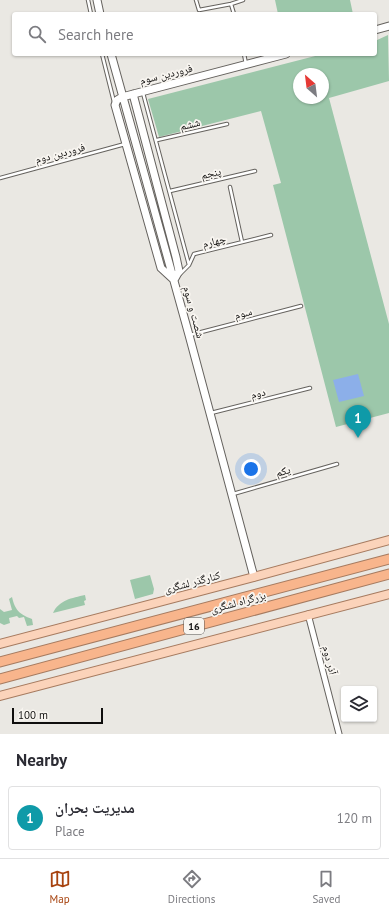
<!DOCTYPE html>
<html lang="en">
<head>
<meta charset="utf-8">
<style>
	:root { --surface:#fff; --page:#f2f2f3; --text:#2b2b33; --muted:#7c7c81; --line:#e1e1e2; --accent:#a7430f }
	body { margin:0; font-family:"PT Sans","Noto Naskh Arabic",sans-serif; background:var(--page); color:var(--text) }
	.controls { position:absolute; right:12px; bottom:12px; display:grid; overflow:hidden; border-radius:4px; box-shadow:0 1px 3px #0004 }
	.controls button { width:36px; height:36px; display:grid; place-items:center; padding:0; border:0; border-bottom:1px solid var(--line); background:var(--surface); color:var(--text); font:20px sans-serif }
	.compass { position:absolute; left:293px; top:68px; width:36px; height:36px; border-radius:50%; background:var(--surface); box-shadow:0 1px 3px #0004; rotate:332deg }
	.scale { position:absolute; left:12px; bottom:10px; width:91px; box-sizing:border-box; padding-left:4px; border:2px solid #0f0e0d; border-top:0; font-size:11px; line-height:14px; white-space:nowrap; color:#0f0e0d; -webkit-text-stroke:3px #f8f5f0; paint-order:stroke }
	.you { position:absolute; left:251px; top:469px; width:14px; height:14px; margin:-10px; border:3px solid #fff; border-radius:50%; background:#1a73e8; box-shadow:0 0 0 6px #1a73e833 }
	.badge { display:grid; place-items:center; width:26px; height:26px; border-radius:50%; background:var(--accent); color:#fff; font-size:13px; font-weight:700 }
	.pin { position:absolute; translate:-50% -33px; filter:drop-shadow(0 1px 2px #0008) }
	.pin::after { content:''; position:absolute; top:21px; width:14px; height:12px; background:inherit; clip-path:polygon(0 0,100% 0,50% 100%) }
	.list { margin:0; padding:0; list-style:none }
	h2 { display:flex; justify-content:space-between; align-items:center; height:52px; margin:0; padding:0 16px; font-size:17px }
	h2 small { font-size:13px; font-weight:400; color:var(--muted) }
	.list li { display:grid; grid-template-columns:26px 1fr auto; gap:12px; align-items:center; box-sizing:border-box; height:64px; margin:0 8px 8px; padding:0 8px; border:1px solid var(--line); border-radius:4px }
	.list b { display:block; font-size:15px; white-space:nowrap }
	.list p { margin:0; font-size:13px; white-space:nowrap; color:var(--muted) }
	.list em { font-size:13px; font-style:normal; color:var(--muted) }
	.icon { flex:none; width:22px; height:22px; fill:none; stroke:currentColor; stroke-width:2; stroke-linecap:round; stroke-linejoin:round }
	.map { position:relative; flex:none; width:389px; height:734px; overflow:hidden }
	.search { position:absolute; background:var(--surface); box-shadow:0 1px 3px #0004; left:12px; right:12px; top:12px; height:44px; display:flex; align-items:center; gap:10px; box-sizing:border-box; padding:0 14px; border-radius:4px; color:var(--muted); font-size:15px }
	.sheet { height:124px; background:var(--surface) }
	nav { display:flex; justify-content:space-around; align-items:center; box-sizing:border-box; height:56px; border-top:1px solid var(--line); background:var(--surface); font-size:11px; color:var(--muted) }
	nav a { display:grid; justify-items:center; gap:2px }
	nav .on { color:var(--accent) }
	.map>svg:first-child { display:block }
	.green { fill:#9cc7aa; fill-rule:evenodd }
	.water { fill:#8cafe9 }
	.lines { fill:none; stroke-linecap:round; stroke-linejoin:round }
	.lane-casing { stroke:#65625e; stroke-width:4.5 }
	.street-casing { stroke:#65625e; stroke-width:7 }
	.secondary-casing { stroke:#65625e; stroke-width:9 }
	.primary-casing { stroke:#a67b60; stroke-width:10 }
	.highway-casing { stroke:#a67b60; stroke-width:11 }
	.lane { stroke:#fff; stroke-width:2.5 }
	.street { stroke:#fff; stroke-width:5 }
	.secondary { stroke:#fff; stroke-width:7 }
	.primary { stroke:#fbd3ba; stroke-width:8 }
	.highway { stroke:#f8b58c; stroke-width:9 }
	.labels { text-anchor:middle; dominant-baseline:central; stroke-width:3.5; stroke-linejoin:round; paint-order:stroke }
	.shield { fill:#f8f5f0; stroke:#555351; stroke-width:1 }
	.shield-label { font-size:10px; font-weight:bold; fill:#0f0e0d }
	.street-label { font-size:11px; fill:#0f0e0d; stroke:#f8f5f0 }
</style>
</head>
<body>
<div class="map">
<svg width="389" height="734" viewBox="0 0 389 734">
	<rect width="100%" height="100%" fill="#eae8e3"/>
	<path class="green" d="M275,0H350L353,14H278Z
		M388,35L389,81L329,98L389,324V413L336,427L273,185L281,183L261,111L159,137L148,99L323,54H375V41ZM299,74H323V98H299Z
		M150,575L154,589L153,594L135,599L130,580Z
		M85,595L86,600L84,601L85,605L53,613C59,600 72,598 85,595Z
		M12,597C15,610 19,614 32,619L33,625L27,626L24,617L19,618L17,616L9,618L10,623L4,625L0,623V609L4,612L12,610L9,599Z"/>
	<path class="water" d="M358,374L364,396L339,402L333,380Z"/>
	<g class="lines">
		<defs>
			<path id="lane" d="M88,0L91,14
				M196,0L199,10L231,4L243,0
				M231,4L234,14
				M102,54L114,102
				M244,54L246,64
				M143,93L189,265
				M157,140L227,124
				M0,178L125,144
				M230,187L242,242
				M170,191L255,171
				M180,274L189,265L194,254L271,235
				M190,335L301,306
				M211,413L310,388
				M233,494L337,464"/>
			<path id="street" d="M308,614L339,734"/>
			<path id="secondary" d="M97,0L100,14
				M375,30L389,26
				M111,54L189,335L254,577
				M133,94L176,257L179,271L174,280L161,268L115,105L117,100L122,97L286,54"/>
			<path id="primary" d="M0,644L254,577L389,540
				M0,696L389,594"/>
			<path id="highway" d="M0,662L389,559
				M0,679L389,574"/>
		</defs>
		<use href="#lane" class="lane-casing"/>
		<use href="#street" class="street-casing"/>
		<use href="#secondary" class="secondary-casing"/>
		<use href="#primary" class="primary-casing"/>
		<use href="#highway" class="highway-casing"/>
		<use href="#lane" class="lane"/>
		<use href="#street" class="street"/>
		<use href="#secondary" class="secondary"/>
		<use href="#primary" class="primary"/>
		<use href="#highway" class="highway"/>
	</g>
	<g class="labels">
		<rect class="shield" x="184" y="618" width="20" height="16" rx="3"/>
		<g class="shield-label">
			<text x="194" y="626">16</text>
		</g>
		<g class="street-label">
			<text transform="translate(166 74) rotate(-14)">فروردین سوم</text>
			<text transform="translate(190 124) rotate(-13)">ششم</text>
			<text transform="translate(60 153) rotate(-15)">فروردین دوم</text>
			<text transform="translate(211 173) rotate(-13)">پنجم</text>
			<text transform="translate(214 241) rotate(-14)">چهارم</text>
			<text transform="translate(194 312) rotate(75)">شصت و سوم</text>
			<text transform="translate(243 313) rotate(-15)">سوم</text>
			<text transform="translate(258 393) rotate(-14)">دوم</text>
			<text transform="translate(283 471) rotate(-16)">یکم</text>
			<text transform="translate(192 582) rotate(-15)">کنارگذر لشگری</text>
			<text transform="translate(238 602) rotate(-15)">بزرگراه لشگری</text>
			<text transform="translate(330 660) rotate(76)">آذر دوم</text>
		</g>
	</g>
</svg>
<div class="controls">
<button><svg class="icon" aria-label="layers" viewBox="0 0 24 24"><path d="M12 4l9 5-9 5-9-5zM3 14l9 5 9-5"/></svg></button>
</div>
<svg class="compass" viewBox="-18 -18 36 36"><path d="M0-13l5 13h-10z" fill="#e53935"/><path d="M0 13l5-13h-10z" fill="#7c7c81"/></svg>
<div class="scale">100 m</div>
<div class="you"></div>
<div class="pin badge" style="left:358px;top:438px;background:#0f9aa8">1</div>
<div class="search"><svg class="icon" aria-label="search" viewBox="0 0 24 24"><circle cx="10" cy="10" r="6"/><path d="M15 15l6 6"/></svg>Search here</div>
</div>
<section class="sheet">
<h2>Nearby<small></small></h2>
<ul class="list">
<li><span class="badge" style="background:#0f9aa8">1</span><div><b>مدیریت بحران</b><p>Place</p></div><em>120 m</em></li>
</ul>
</section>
<nav>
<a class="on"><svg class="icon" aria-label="map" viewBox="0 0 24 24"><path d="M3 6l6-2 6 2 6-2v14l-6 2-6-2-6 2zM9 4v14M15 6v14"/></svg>Map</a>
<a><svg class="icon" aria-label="directions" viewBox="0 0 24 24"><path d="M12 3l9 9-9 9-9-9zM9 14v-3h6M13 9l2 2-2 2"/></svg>Directions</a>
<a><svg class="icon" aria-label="saved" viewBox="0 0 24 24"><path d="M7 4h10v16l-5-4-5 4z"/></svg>Saved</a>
</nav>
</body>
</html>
